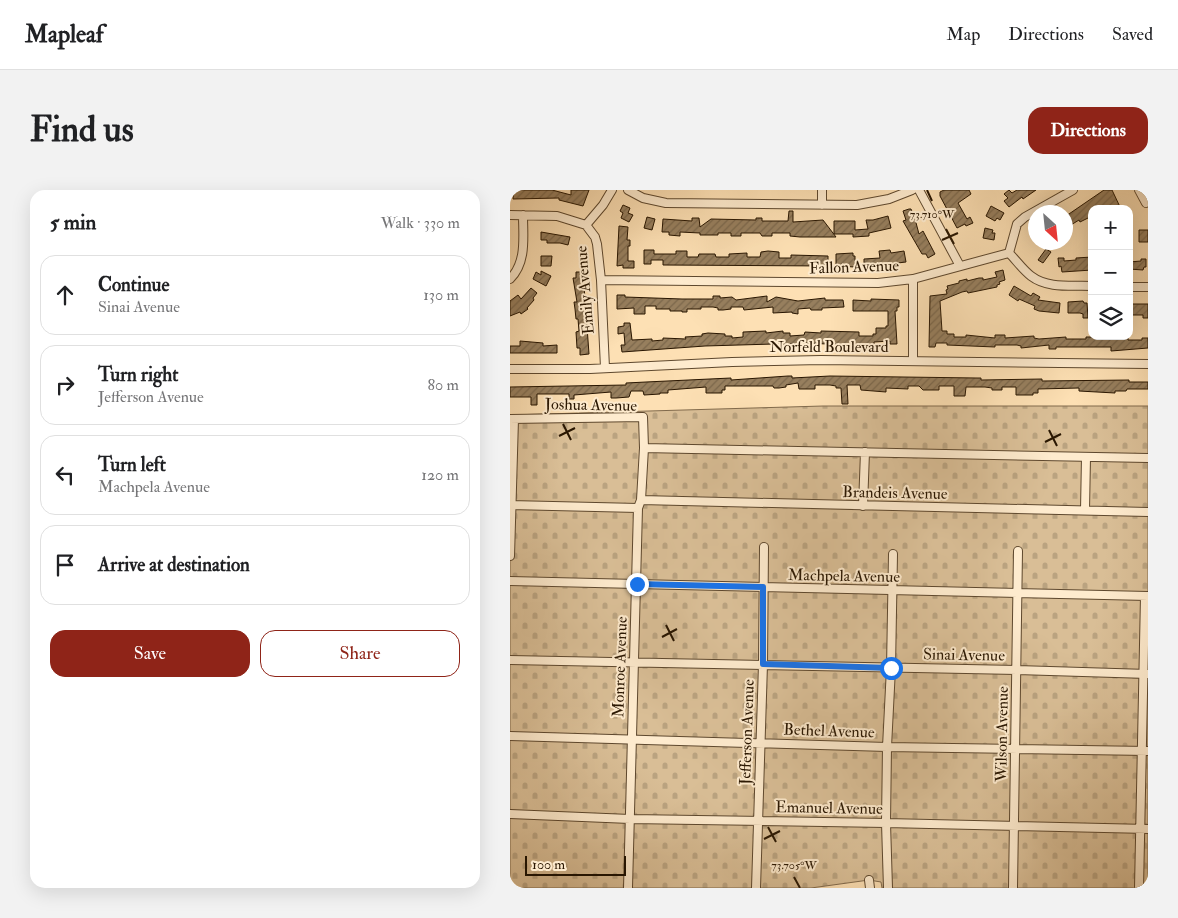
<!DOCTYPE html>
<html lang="en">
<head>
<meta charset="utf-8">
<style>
	:root { --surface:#fff; --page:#f2f2f2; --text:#202124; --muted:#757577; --line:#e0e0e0; --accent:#8f2418 }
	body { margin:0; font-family:"IM FELL Double Pica",serif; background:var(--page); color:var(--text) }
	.controls { position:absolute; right:15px; top:15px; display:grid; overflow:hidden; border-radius:10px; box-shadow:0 5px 20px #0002 }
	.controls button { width:45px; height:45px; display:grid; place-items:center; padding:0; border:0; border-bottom:1px solid var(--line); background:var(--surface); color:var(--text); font:25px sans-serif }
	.compass { position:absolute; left:518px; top:15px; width:45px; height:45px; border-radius:50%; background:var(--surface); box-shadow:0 5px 20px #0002; rotate:153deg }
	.scale { position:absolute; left:15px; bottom:12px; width:101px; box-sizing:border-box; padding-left:5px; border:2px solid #291601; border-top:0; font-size:14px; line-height:18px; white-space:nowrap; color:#291601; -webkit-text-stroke:4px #feebce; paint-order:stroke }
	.stop { position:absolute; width:15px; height:15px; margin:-11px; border:4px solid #1a73e8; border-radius:50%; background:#fff }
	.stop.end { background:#1a73e8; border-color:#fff; box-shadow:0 1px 5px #0008 }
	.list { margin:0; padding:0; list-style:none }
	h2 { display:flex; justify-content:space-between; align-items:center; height:65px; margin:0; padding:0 20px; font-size:21px }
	h2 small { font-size:16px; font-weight:400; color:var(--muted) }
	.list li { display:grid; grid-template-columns:32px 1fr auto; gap:15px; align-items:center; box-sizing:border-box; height:80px; margin:0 10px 10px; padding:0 10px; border:1px solid var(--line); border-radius:15px }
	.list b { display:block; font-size:19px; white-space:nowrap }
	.list p { margin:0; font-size:16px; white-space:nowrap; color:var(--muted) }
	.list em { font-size:16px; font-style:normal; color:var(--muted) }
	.actions { display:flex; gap:10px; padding:15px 20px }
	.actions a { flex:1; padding:11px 0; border:1px solid var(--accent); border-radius:15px; text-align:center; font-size:18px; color:var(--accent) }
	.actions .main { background:var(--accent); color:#fff }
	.icon { flex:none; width:28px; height:28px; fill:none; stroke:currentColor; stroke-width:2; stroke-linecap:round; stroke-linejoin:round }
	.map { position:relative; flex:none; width:638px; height:698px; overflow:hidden; border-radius:15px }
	header { display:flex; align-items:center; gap:30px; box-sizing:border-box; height:70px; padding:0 25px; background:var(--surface); border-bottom:1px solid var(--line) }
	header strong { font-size:24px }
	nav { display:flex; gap:28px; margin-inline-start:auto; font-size:18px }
	.intro { display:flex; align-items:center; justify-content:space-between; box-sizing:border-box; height:120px; padding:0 30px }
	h1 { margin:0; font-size:35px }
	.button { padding:12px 22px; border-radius:15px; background:var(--accent); color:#fff; font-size:18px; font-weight:700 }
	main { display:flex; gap:30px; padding:0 30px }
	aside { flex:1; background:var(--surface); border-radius:15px; box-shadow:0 5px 20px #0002 }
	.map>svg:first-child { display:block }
	.cemetery { fill:url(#cemetery-stones); stroke:#816a4c }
	.building { fill:url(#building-hatch); stroke:#291601 }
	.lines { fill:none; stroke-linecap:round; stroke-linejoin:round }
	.minor-casing { stroke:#5e482e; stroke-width:10 }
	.minor { stroke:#feebce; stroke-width:8 }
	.route { stroke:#1a73e8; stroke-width:6 }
	.ticks { fill:none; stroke:#291601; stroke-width:2 }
	.labels { text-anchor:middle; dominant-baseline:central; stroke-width:4; stroke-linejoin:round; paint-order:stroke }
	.street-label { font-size:16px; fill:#291601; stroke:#feebce }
	.ticks-label { font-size:12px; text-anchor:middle; fill:#291601; stroke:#feebce; stroke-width:4; stroke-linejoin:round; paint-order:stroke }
</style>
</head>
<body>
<header>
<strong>Mapleaf</strong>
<nav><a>Map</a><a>Directions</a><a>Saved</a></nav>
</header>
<div class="intro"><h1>Find us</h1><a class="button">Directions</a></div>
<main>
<aside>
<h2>5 min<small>Walk · 330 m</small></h2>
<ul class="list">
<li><svg class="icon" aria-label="ahead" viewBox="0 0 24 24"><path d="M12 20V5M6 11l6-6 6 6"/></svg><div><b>Continue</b><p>Sinai Avenue</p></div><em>130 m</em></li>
<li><svg class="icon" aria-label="right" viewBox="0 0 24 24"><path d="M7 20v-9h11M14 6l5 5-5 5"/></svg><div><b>Turn right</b><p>Jefferson Avenue</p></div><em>80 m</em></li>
<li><svg class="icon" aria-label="left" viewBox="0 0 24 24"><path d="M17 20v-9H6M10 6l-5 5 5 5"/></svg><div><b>Turn left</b><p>Machpela Avenue</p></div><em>120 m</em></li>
<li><svg class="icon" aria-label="arrive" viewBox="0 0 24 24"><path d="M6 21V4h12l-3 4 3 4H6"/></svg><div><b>Arrive at destination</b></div></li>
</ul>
<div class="actions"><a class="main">Save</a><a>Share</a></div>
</aside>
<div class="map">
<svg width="638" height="698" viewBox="0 0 638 698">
	<defs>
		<pattern id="cemetery-stones" width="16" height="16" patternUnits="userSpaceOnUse" patternTransform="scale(1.25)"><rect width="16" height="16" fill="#d9be96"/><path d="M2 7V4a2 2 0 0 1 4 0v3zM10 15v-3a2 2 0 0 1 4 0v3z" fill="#baa380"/></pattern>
		<pattern id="building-hatch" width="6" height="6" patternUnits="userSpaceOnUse" patternTransform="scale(1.25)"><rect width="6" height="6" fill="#977f5e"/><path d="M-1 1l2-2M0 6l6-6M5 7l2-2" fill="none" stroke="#7b674b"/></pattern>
	</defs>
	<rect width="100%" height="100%" fill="#fde0b4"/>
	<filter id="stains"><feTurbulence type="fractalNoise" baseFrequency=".004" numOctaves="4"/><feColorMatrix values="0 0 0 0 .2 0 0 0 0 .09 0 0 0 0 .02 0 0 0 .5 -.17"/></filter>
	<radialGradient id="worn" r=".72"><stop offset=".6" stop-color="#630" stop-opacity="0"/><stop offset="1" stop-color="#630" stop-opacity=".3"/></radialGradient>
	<path class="cemetery" d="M313,216H638V698H372L371,692L359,690L301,698H0V225Z"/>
	<path class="building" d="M4,0H42L61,5V0H79L73,16L49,10V8L3,9Z
		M434,0H459L461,4L448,13L457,29L460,27L463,33L456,36L455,34L447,38L430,6V2Z
		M499,0L502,3L507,0H526L513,9L512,7L499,17L494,11L498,8L494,4Z
		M594,0H602L611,19H582V26L570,32L569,30L556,38V26Z
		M113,15L120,18L118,23L123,25L119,32L111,28L113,23L110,21Z
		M481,16L494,23L490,30L487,28L485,31L476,26Z
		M399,19H401L405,29L409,44L413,41L425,64L418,68L416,64H412L393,31L396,30L393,21Z
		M279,21H283V32L313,30L326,47H290L280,46V43H262V46H252L250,43H231V46H221V43H208V45H190V43L170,42V46L159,45V42H152L153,29L182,31V28H189L190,37L201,29L246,30V28H252V31H278Z
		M378,26L381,38L359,43V46L343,47V44H324V31H345V40L358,39L356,30H363Z
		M137,27L145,29L142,40L134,38Z
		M109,36L118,37L117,50H120V56H118V71H124V78H113V75L107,76Z
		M475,38L483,40L482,43H485L484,50L473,48Z
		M629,40H638V52H629Z
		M31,42L60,47L58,55L50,53H37V50H31Z
		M536,59L541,62L533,73L528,70Z
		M134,60H144V64H166V61H177V67H188L189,64H205L206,67H219V64L237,63V67H250L251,62L258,61L269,62V68H281V65L318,66V76L153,75V70H141V74H134Z
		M380,60L381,63L394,61L396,72L354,77V69L370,68L369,61Z
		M343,63V66H345V77L326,76V64Z
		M31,66H42L41,76H31Z
		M582,67V80L552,82L551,76L549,77L548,68H554V71L566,70V68Z
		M631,69H636V77H634L633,80L619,79V72L631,71Z
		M493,80L495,90L489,92L490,94L487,95V97L458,103L457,101L452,102L430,111L432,141H437V144H444V147H456V145L485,148V145H495V148L524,146V148L529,149L556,147V149H576V147H590V149L618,148V150H632V148H638V158L601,161V157H546V159H539V155L511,158V156L507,155H485V157L437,155V153H426L425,157H419L420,106L437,104L436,100L438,99L437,96L449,93V91L457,89V91L469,88H473V90L487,87L485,82Z
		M31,81L41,86L36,96L23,89L26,82L31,85Z
		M66,82H73L79,164L70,165V158H67L66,142L69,141L68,129H66L65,119L64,112H67L63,88H66Z
		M504,96L521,106L523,103L530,107L528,110L550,113L549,123L529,121L524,119L525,116L509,109L508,111L499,105Z
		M21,98L27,103L23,108L24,110L17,118L18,119L11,124L10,122L0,126V111L8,105L11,109Z
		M107,105H115V107L172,109H203V106H210V108L222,107L226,110L257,106V112L266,107L288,111L315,108V110H333L334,117L312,118V120H301L300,118L288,119V124L282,123V122L263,123V117L234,120L233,117H221V119L213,120H208V118L203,117H191V119H177V122H172V121H160V119H146V116H135V124H124V118L107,119Z
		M361,109L389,110V117H387V121H385L387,154H380V151L364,152V154L346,155L290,153L264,156V154L195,156L112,162L111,155H115L114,143L108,144V137L114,136V133H120L122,150L142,149V151L153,150V148L176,149L175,147L192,146V144L198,143L215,144V146H222V148L233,147V142L256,141V143L273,141V143H280V146L294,145L295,142L311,143V141L349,142V146H363V144H366V138H376V136H378V121H343V110L361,111Z
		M573,111L574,113H577L578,128H573V124L570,123H558V112Z
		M619,114H638V128H633V125H619Z
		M10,151L33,153V156L47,155V163H0V156H10Z
		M278,186H282V188L320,186L467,188H471V190L532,189V191L619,190V192H638V199H617L616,201H605V203L569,201V198L528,199V203H523V205H506V197H492V200H482V198L475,197H456L455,206H444V196H429V200H413L409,196H398V199L376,198V202L351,200L350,195H337L338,214H332L331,198H326V196L320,195H305V199H289L288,193L276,195V197L269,198H264L263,196H215V200H212V203H196V197L158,200V203H150V204L134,205L133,201H121L119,207L106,208H101V202L64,205V209H59V204H27V215H21V207H0V197L116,195V193L136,192L221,188V190Z"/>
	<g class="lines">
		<defs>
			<path id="minor" d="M118,0L133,8L156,13L347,15L379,9L402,0
				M312,0V15
				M409,0L450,76
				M629,0L636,13
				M0,25L47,26L76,35
				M76,35L85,47L87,54L91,90L95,178
				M76,35L93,15L102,0
				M499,63C506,70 513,80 521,86C538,99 562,95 582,96
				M0,89C17,72 13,47 13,25
				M91,90L368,93L403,89L499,63L507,34L515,27L563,0
				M619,97H638
				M403,171V89
				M0,179H80L222,172L311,170L638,174
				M0,229L133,227L134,258L131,310L128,318L118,698
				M134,258L638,268
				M131,310L638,322
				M0,315L128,318
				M353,316L355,262
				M575,320L576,267
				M0,366L4,229
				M0,391L638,406
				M0,470L507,480L638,484
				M0,546L377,557L638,561
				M0,624L120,629L376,633L638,639
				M359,690L360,698
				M246,698L253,474L254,357
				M378,698L376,633L377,557L381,478L383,364
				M503,698L508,361
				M629,698L635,406"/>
		</defs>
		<use href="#minor" class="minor-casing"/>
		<use href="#minor" class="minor"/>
	</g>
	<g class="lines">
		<path class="route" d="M127,394L253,397V474L381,478"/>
	</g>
	<path class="ticks" d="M417,0L422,11M436,39L444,54M432,50L448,43M53,234L61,250M539,240L547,256M49,246L65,238M535,252L551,244M156,435L164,451M152,447L167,439M258,637L266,652M254,649L270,641M284,687L290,698"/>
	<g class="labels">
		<g class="street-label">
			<text transform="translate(344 77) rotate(-2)">Fallon Avenue</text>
			<text transform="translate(75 100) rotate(-95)">Emily Avenue</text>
			<text x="319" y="157">Norfeld Boulevard</text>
			<text transform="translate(81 215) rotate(1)">Joshua Avenue</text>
			<text transform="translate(385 303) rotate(1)">Brandeis Avenue</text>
			<text transform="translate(334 386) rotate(1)">Machpela Avenue</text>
			<text transform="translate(454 465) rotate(1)">Sinai Avenue</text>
			<text transform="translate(110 477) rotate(-88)">Monroe Avenue</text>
			<text transform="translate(319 541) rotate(2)">Bethel Avenue</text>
			<text transform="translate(237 542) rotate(-88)">Jefferson Avenue</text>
			<text transform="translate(492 544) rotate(-89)">Wilson Avenue</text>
			<text transform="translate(319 618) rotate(1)">Emanuel Avenue</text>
		</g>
	</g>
	<g class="ticks-label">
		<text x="422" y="28">73.710°W</text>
		<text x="284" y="679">73.705°W</text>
	</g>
	<rect width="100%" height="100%" filter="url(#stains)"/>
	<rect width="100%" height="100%" fill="url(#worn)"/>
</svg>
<div class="controls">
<button>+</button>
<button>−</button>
<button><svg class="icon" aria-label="layers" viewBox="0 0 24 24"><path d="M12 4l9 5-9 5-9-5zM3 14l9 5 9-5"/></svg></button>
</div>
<svg class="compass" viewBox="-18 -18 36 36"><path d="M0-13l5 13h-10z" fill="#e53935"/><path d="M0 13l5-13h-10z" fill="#757577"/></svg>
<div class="scale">100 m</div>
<div class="stop" style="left:381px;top:478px"></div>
<div class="stop end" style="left:127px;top:394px"></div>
</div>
</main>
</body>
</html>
